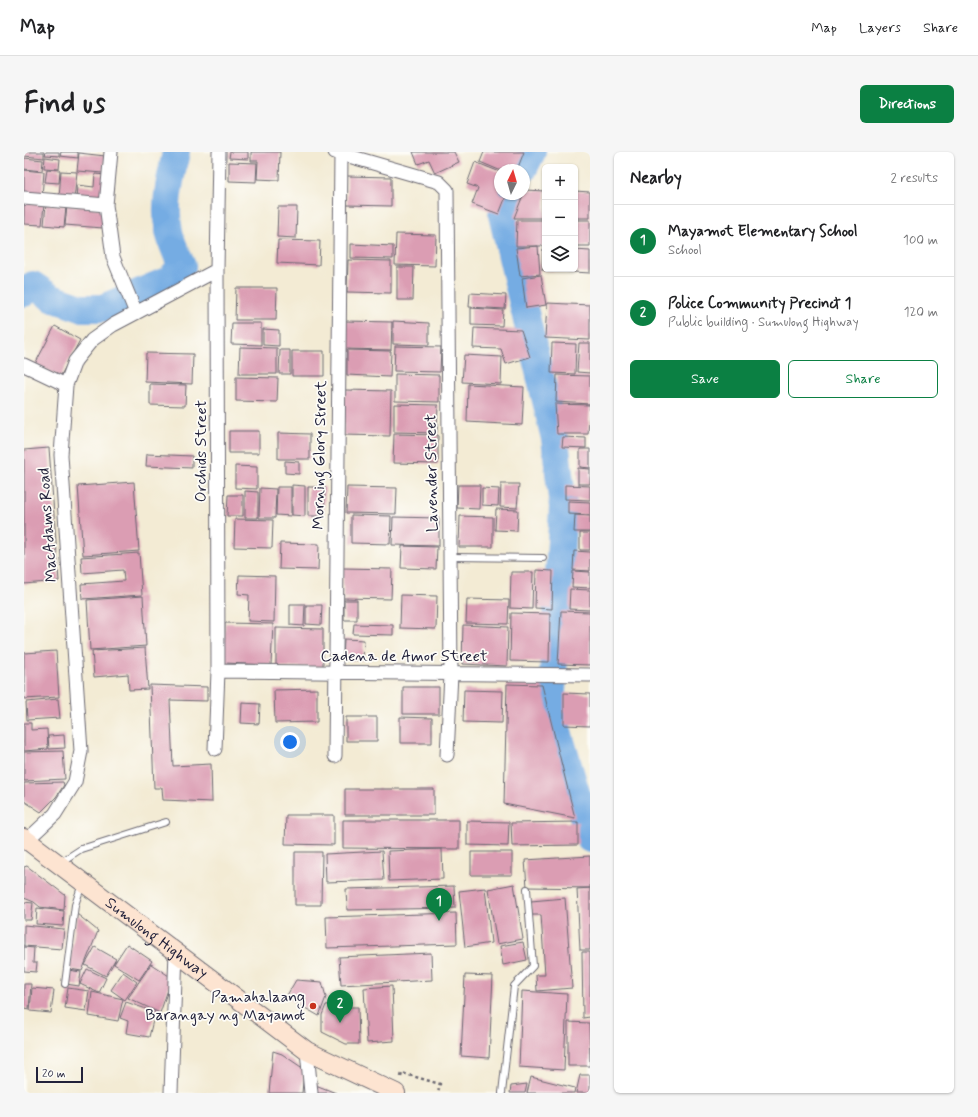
<!DOCTYPE html>
<html lang="en">
<head>
<meta charset="utf-8">
<style>
	:root { --surface:#fff; --page:#f6f6f6; --text:#202124; --muted:#757577; --line:#e0e0e0; --accent:#0b8043 }
	body { margin:0; font-family:Mynerve,sans-serif; background:var(--page); color:var(--text) }
	.controls { position:absolute; right:12px; top:12px; display:grid; overflow:hidden; border-radius:6px; box-shadow:0 1px 3px #0004 }
	.controls button { width:36px; height:36px; display:grid; place-items:center; padding:0; border:0; border-bottom:1px solid var(--line); background:var(--surface); color:var(--text); font:20px sans-serif }
	.compass { position:absolute; left:470px; top:12px; width:36px; height:36px; border-radius:50%; background:var(--surface); box-shadow:0 1px 3px #0004; rotate:5deg }
	.scale { position:absolute; left:12px; bottom:10px; width:47px; box-sizing:border-box; padding-left:4px; border:2px solid #22223b; border-top:0; font-size:11px; line-height:14px; white-space:nowrap; color:#22223b; -webkit-text-stroke:3px #fdfcf7; paint-order:stroke }
	.you { position:absolute; left:266px; top:590px; width:14px; height:14px; margin:-10px; border:3px solid #fff; border-radius:50%; background:#1a73e8; box-shadow:0 0 0 6px #1a73e833 }
	.badge { display:grid; place-items:center; width:26px; height:26px; border-radius:50%; background:var(--accent); color:#fff; font-size:13px; font-weight:700 }
	.pin { position:absolute; translate:-50% -33px; filter:drop-shadow(0 1px 2px #0008) }
	.pin::after { content:''; position:absolute; top:21px; width:14px; height:12px; background:inherit; clip-path:polygon(0 0,100% 0,50% 100%) }
	.list { margin:0; padding:0; list-style:none }
	h2 { display:flex; justify-content:space-between; align-items:center; height:52px; margin:0; padding:0 16px; font-size:17px }
	h2 small { font-size:13px; font-weight:400; color:var(--muted) }
	.list li { display:grid; grid-template-columns:26px 1fr auto; gap:12px; align-items:center; box-sizing:border-box; height:72px; padding:0 16px; border-top:1px solid var(--line) }
	.list b { display:block; font-size:15px; white-space:nowrap }
	.list p { margin:0; font-size:13px; white-space:nowrap; color:var(--muted) }
	.list em { font-size:13px; font-style:normal; color:var(--muted) }
	.actions { display:flex; gap:8px; padding:12px 16px }
	.actions a { flex:1; padding:9px 0; border:1px solid var(--accent); border-radius:6px; text-align:center; font-size:14px; color:var(--accent) }
	.actions .main { background:var(--accent); color:#fff }
	.icon { flex:none; width:22px; height:22px; fill:none; stroke:currentColor; stroke-width:2; stroke-linecap:round; stroke-linejoin:round }
	.map { position:relative; flex:none; width:566px; height:941px; overflow:hidden; border-radius:6px }
	header { display:flex; align-items:center; gap:24px; box-sizing:border-box; height:56px; padding:0 20px; background:var(--surface); border-bottom:1px solid var(--line) }
	header strong { font-size:19px }
	nav { display:flex; gap:22px; margin-inline-start:auto; font-size:14px }
	.intro { display:flex; align-items:center; justify-content:space-between; box-sizing:border-box; height:96px; padding:0 24px }
	h1 { margin:0; font-size:28px }
	.button { padding:10px 18px; border-radius:6px; background:var(--accent); color:#fff; font-size:14px; font-weight:700 }
	main { display:flex; gap:24px; padding:0 24px }
	aside { flex:1; background:var(--surface); border-radius:6px; box-shadow:0 1px 3px #0004 }
	.map>svg:first-child { display:block }
	.lines { fill:none; stroke-linecap:round; stroke-linejoin:round }
	.river { stroke:#75ace3; stroke-width:28 }
	.building { fill:#db9db3 }
	.lane-casing { stroke:#6b6871; stroke-width:8 }
	.street-casing { stroke:#6b6871; stroke-width:15 }
	.secondary-casing { stroke:#6b6871; stroke-width:20 }
	.path { stroke:#6b6871; stroke-width:2.5; stroke-dasharray:3 3; stroke-linecap:butt }
	.lane { stroke:#fff; stroke-width:6 }
	.street { stroke:#fff; stroke-width:13 }
	.secondary { stroke:#fde4d1; stroke-width:18 }
	.poi-dot { fill:#c8321e; stroke:#fdfcf7; stroke-width:1.5 }
	.labels { text-anchor:middle; dominant-baseline:central; stroke-width:3.5; stroke-linejoin:round; paint-order:stroke }
	.street-label { font-size:16px; fill:#22223b; stroke:#fdfcf7 }
	.poi-label { font-size:16px; fill:#22223b; stroke:#fdfcf7; text-anchor:end }
</style>
</head>
<body>
<header>
<strong>Map</strong>
<nav><a>Map</a><a>Layers</a><a>Share</a></nav>
</header>
<div class="intro"><h1>Find us</h1><a class="button">Directions</a></div>
<main>
<div class="map">
<svg width="566" height="941" viewBox="0 0 566 941">
	<rect width="100%" height="100%" fill="#fdfcf7"/>
	<filter id="ink" filterUnits="userSpaceOnUse"><feTurbulence type="fractalNoise" baseFrequency=".025" numOctaves="2"/><feDisplacementMap in="SourceGraphic" scale="8" xChannelSelector="R" yChannelSelector="G"/><feConvolveMatrix kernelMatrix="1 2 1 2 8 2 1 2 1" color-interpolation-filters="sRGB"/></filter>
	<filter id="wash" filterUnits="userSpaceOnUse"><feTurbulence type="fractalNoise" baseFrequency=".012" numOctaves="4" result="noise"/><feDisplacementMap in="SourceGraphic" scale="16" xChannelSelector="R" yChannelSelector="G"/><feGaussianBlur stdDeviation="0.9" result="paint"/><feColorMatrix in="noise" values="0 0 0 0 0 0 0 0 0 0 0 0 0 0 0 0 0 1.4 0 .05"/><feComposite in="paint" operator="in"/></filter>
	<g filter="url(#wash)">
		<rect width="100%" height="100%" fill="#f3ebd4"/>
		<g class="lines">
			<path class="river" d="M499,18L508,0
				M488,42L478,63L531,287L539,355L527,556L566,687
				M0,141L9,133L28,146L57,156H79L145,128L158,114C153,103 147,91 145,79C139,53 147,25 152,0"/>
		</g>
		<g id="blocks">
			<path class="building" d="M0,0H20V6L0,4Z
				M22,0H35V4L21,3Z
				M37,0H54V6L36,4Z
				M206,0H224V7L205,6Z
				M227,0H256L255,28L233,27L234,9H227Z
				M389,0H430L435,10L411,21L405,8L394,12Z
				M460,0H500L493,18H475L456,10Z
				M55,1L81,4L79,21L53,19Z
				M21,5L36,7L35,17L20,16Z
				M0,6L19,8L18,19L0,17Z
				M205,10L233,11L232,30L205,29Z
				M451,10L476,20V42H483L475,62L448,52L454,36L443,32Z
				M23,17L36,18L35,31L21,30Z
				M0,18L20,20L18,44L0,42Z
				M37,19L53,20L50,48L35,46Z
				M71,22L82,23L79,51L52,49L53,33L70,35Z
				M323,24L367,25V54L323,53Z
				M501,38L521,39V66H490Z
				M551,39L566,40V66H551Z
				M0,50L20,52L18,73L0,72Z
				M22,52L42,54L40,75L20,73Z
				M43,53L81,57L79,76L41,73Z
				M254,55H273L272,86L253,85Z
				M493,68H521V94H492Z
				M551,68H566V94H551Z
				M372,82L412,83L411,114L371,113Z
				M254,88L296,89L295,113L253,111Z
				M327,92L369,94V107L327,106Z
				M514,94L516,122L496,124L492,96Z
				M519,97H521V117H551V98L566,99V121L518,118Z
				M324,108L367,109V141L323,140Z
				M373,115H390L389,148H373Z
				M517,123L522,153L502,156L498,126Z
				M212,136H253L252,168H211Z
				M446,141L482,143L481,157L445,155Z
				M523,151L566,153V188L521,186Z
				M447,156L479,158L478,174L447,173Z
				M321,169L368,170L367,198L320,197Z
				M369,169L405,171V193L369,192Z
				M208,171H237V193L207,192Z
				M31,174L56,188L36,225L11,212Z
				M450,176L497,178L506,205L482,212L477,197L449,196Z
				M239,177L255,178V194L239,193Z
				M528,191L552,192L551,222L527,221Z
				M555,191H566V221L553,220Z
				M371,194L417,195L416,220L370,219Z
				M216,195L253,196V222H215Z
				M256,198H266V222H255Z
				M323,198L367,199L366,225L323,223Z
				M268,199H300V224H268Z
				M122,201L169,202L168,232L121,230Z
				M440,203L478,205L477,232L438,230Z
				M371,222L415,223V250L371,249Z
				M533,223L566,224V252L532,250Z
				M212,225L254,226L253,250L212,249Z
				M126,232L162,233L161,254L126,253Z
				M444,232L500,235L498,273L443,270Z
				M321,238L367,239L366,284L319,283Z
				M370,252L414,253L413,281L370,280Z
				M531,252L566,253L564,282H533Z
				M205,279H235V301H205Z
				M254,281L286,282V307H254Z
				M370,282L414,283V312L369,311Z
				M539,285L562,286V296L538,295Z
				M25,296L35,429L0,432V298Z
				M556,297H566V316L556,315Z
				M123,302L168,304V316L122,314Z
				M261,309L275,310V322L261,321Z
				M211,314L233,315V337L211,336Z
				M554,316L566,317V332H554Z
				M110,330L115,399L59,403L54,334Z
				M477,332H495L493,356L476,355Z
				M268,333L281,334V364L268,363Z
				M434,333H456L455,357L433,356Z
				M541,333L566,334V348L541,347Z
				M253,335H267V364L252,363Z
				M284,335H301L300,364H284Z
				M323,335L373,336L372,362L322,361Z
				M236,336L252,337L251,366H235Z
				M458,336L475,337L474,354L458,353Z
				M221,339L234,340V366H221Z
				M204,343H219V364H203Z
				M544,349L566,350V363L544,362Z
				M472,357L494,358L493,379L471,378Z
				M327,363L367,364L366,392L327,391Z
				M551,363L566,364V380H550Z
				M436,364L469,365V395H435Z
				M369,365L415,366V394L368,393Z
				M211,367L249,368L248,396L210,395Z
				M556,381H566V398H556Z
				M256,391L295,392L294,418L255,417Z
				M378,394L413,395L412,417L377,416Z
				M550,399L566,400V419L549,418Z
				M115,401L118,443L58,447L57,432L100,429L99,418L58,421L57,405Z
				M319,416L368,417L367,447L319,446Z
				M512,418L529,419L528,457L511,456Z
				M549,419L566,420V436L548,435Z
				M487,420H509L508,457L486,456Z
				M215,423L251,424L250,470L224,469L225,443L214,442Z
				M546,437L566,438V458L545,457Z
				M377,443L413,444L412,477L376,476Z
				M119,444L122,494L66,498L63,448Z
				M443,447L485,448L484,472L442,471Z
				M320,448H333V468H320Z
				M266,452H281L280,474L266,473Z
				M282,453H298L297,473L282,472Z
				M537,459L566,460V513L534,512Z
				M487,461L526,462L525,510L486,509Z
				M201,471L249,472L247,513L200,511Z
				M330,472L369,473V483L329,482Z
				M439,473L484,475L483,514L438,512Z
				M252,476L299,477V515H252Z
				M320,487L340,488L339,508H319Z
				M121,496L124,537L105,538L104,522L70,525L68,499Z
				M32,499L35,545L0,547V501Z
				M483,532L518,533L551,666L480,652Z
				M126,533L183,535V549L146,548L149,614L187,612L188,650L139,648L138,636H130Z
				M379,535H415V562H379Z
				M293,537V570L251,571L250,538Z
				M440,538L479,539L478,571L439,570Z
				M540,541L566,542V574L540,573Z
				M34,547L36,566L3,568L2,550Z
				M218,551L236,552L235,572L217,571Z
				M322,565H353V589H322Z
				M376,565L408,566V591H376Z
				M0,571H7V578L23,577L24,597L0,599Z
				M40,583L41,596L25,597L24,584Z
				M39,599L41,627L0,629V600Z
				M39,630L40,633L32,645L17,660L0,649V631Z
				M321,637H410V663H321Z
				M262,663H310V693L261,692Z
				M319,668H435V697L319,696Z
				M443,669L485,670L484,694L443,693Z
				M554,670V693L488,694L487,671Z
				M418,697L419,727L365,729L364,699Z
				M358,699L360,728L302,730L301,702Z
				M271,700H298L297,753H271Z
				M447,700H488V723H447Z
				M566,704V736L503,735L501,708Z
				M3,714L41,743L40,758L16,755L10,750L0,746V715Z
				M490,732L499,787L473,792L464,737Z
				M430,734L431,756L323,758L322,737Z
				M461,736L467,791L441,795L435,739Z
				M566,736V798H556L553,737Z
				M541,746L548,836L513,839L512,823H521L517,763H508L507,749Z
				M0,750L9,751L7,768H0Z
				M13,756L40,759L39,774L12,772Z
				M432,761L433,792L303,796L302,765Z
				M53,762L74,779L58,819L45,817Z
				M0,773L40,777L38,797L0,794Z
				M499,790L503,808L479,813L476,794Z
				M103,792L128,809L115,828L90,812Z
				M0,795L10,796L9,811H13L12,820L0,819Z
				M71,795L92,807L82,824L61,813Z
				M558,800H566V865L559,866Z
				M407,801L408,828L317,833L315,805Z
				M127,812L148,826L136,861L104,846Z
				M63,817L82,826L75,841L56,832Z
				M44,818L57,820L55,834L42,832Z
				M99,820L113,830L101,848L87,838Z
				M441,823L469,824L465,906L437,904Z
				M272,828L298,830L302,845L295,864L262,845Z
				M0,832H7L5,857L0,856Z
				M368,834L370,889L343,891L340,836Z
				M8,836L30,838L27,861L6,859Z
				M44,836L65,839L62,859L41,856Z
				M498,839L543,842L540,918L495,915Z
				M68,840L99,847L94,869L65,864Z
				M102,850L131,860L125,885L102,881L104,869L96,866Z
				M320,851V855H334L335,892H322L298,880V863L302,853Z
				M544,870L565,871L566,914H544Z
				M249,899L258,902L280,917L278,941H245Z
				M556,923H566V941H552Z
				M507,925L551,936L550,941H503Z
				M289,932L312,941H290Z
				M503,932L501,941H486L487,934Z"/>
		</g>
	</g>
	<g filter="url(#ink)">
		<use href="#blocks" fill-opacity="0" stroke="#6b6871" stroke-width="1"/>
		<g class="lines">
			<defs>
				<path id="lane" d="M426,405L519,406
					M37,710L57,697L142,670
					M41,832L51,753L58,732
					M478,941L490,834L509,814L503,737"/>
				<path id="street" d="M87,0L82,53L89,105L112,161
					M311,0L415,30L423,38L427,522L423,603
					M0,46L82,53
					M0,213L42,233
					M194,519L566,523
					M191,597L194,519L193,118L195,0
					M311,604L317,2
					M0,691L31,662L51,630L57,599L37,303L42,233L51,209L68,188L89,173L193,118
					M283,899L287,941
					M147,941L152,799"/>
				<g id="secondary">
					<path id="s1" d="M0,686L283,899L372,941"/>
				</g>
			</defs>
			<use href="#lane" class="lane-casing"/>
			<use href="#street" class="street-casing"/>
			<use href="#secondary" class="secondary-casing"/>
			<path class="path" d="M377,925L378,921L416,932L414,941"/>
			<use href="#lane" class="lane"/>
			<use href="#street" class="street"/>
			<use href="#secondary" class="secondary"/>
		</g>
	</g>
	<circle class="poi-dot" cx="289" cy="854" r="4"/>
	<g class="labels">
		<g class="street-label">
			<text transform="translate(177 299) rotate(-90)">Orchids Street</text>
			<text transform="translate(296 303) rotate(-89)">Morning Glory Street</text>
			<text transform="translate(408 321) rotate(-91)">Lavender Street</text>
			<text transform="translate(24 373) rotate(-94)">MacAdams Road</text>
			<text x="380" y="504">Cadena de Amor Street</text>
			<text stroke="none"><textPath href="#s1" startOffset="166">Sumulong Highway</textPath></text>
		</g>
		<g class="poi-label">
			<text x="281" y="845">Pamahalaang<tspan x="281" dy="18">Barangay ng Mayamot</tspan></text>
		</g>
	</g>
</svg>
<div class="controls">
<button>+</button>
<button>−</button>
<button><svg class="icon" aria-label="layers" viewBox="0 0 24 24"><path d="M12 4l9 5-9 5-9-5zM3 14l9 5 9-5"/></svg></button>
</div>
<svg class="compass" viewBox="-18 -18 36 36"><path d="M0-13l5 13h-10z" fill="#e53935"/><path d="M0 13l5-13h-10z" fill="#757577"/></svg>
<div class="scale">20 m</div>
<div class="you"></div>
<div class="pin badge" style="left:415px;top:769px">1</div>
<div class="pin badge" style="left:316px;top:871px">2</div>
</div>
<aside>
<h2>Nearby<small>2 results</small></h2>
<ul class="list">
<li><span class="badge">1</span><div><b>Mayamot Elementary School</b><p>School</p></div><em>100 m</em></li>
<li><span class="badge">2</span><div><b>Police Community Precinct 1</b><p>Public building · Sumulong Highway</p></div><em>120 m</em></li>
</ul>
<div class="actions"><a class="main">Save</a><a>Share</a></div>
</aside>
</main>
</body>
</html>
